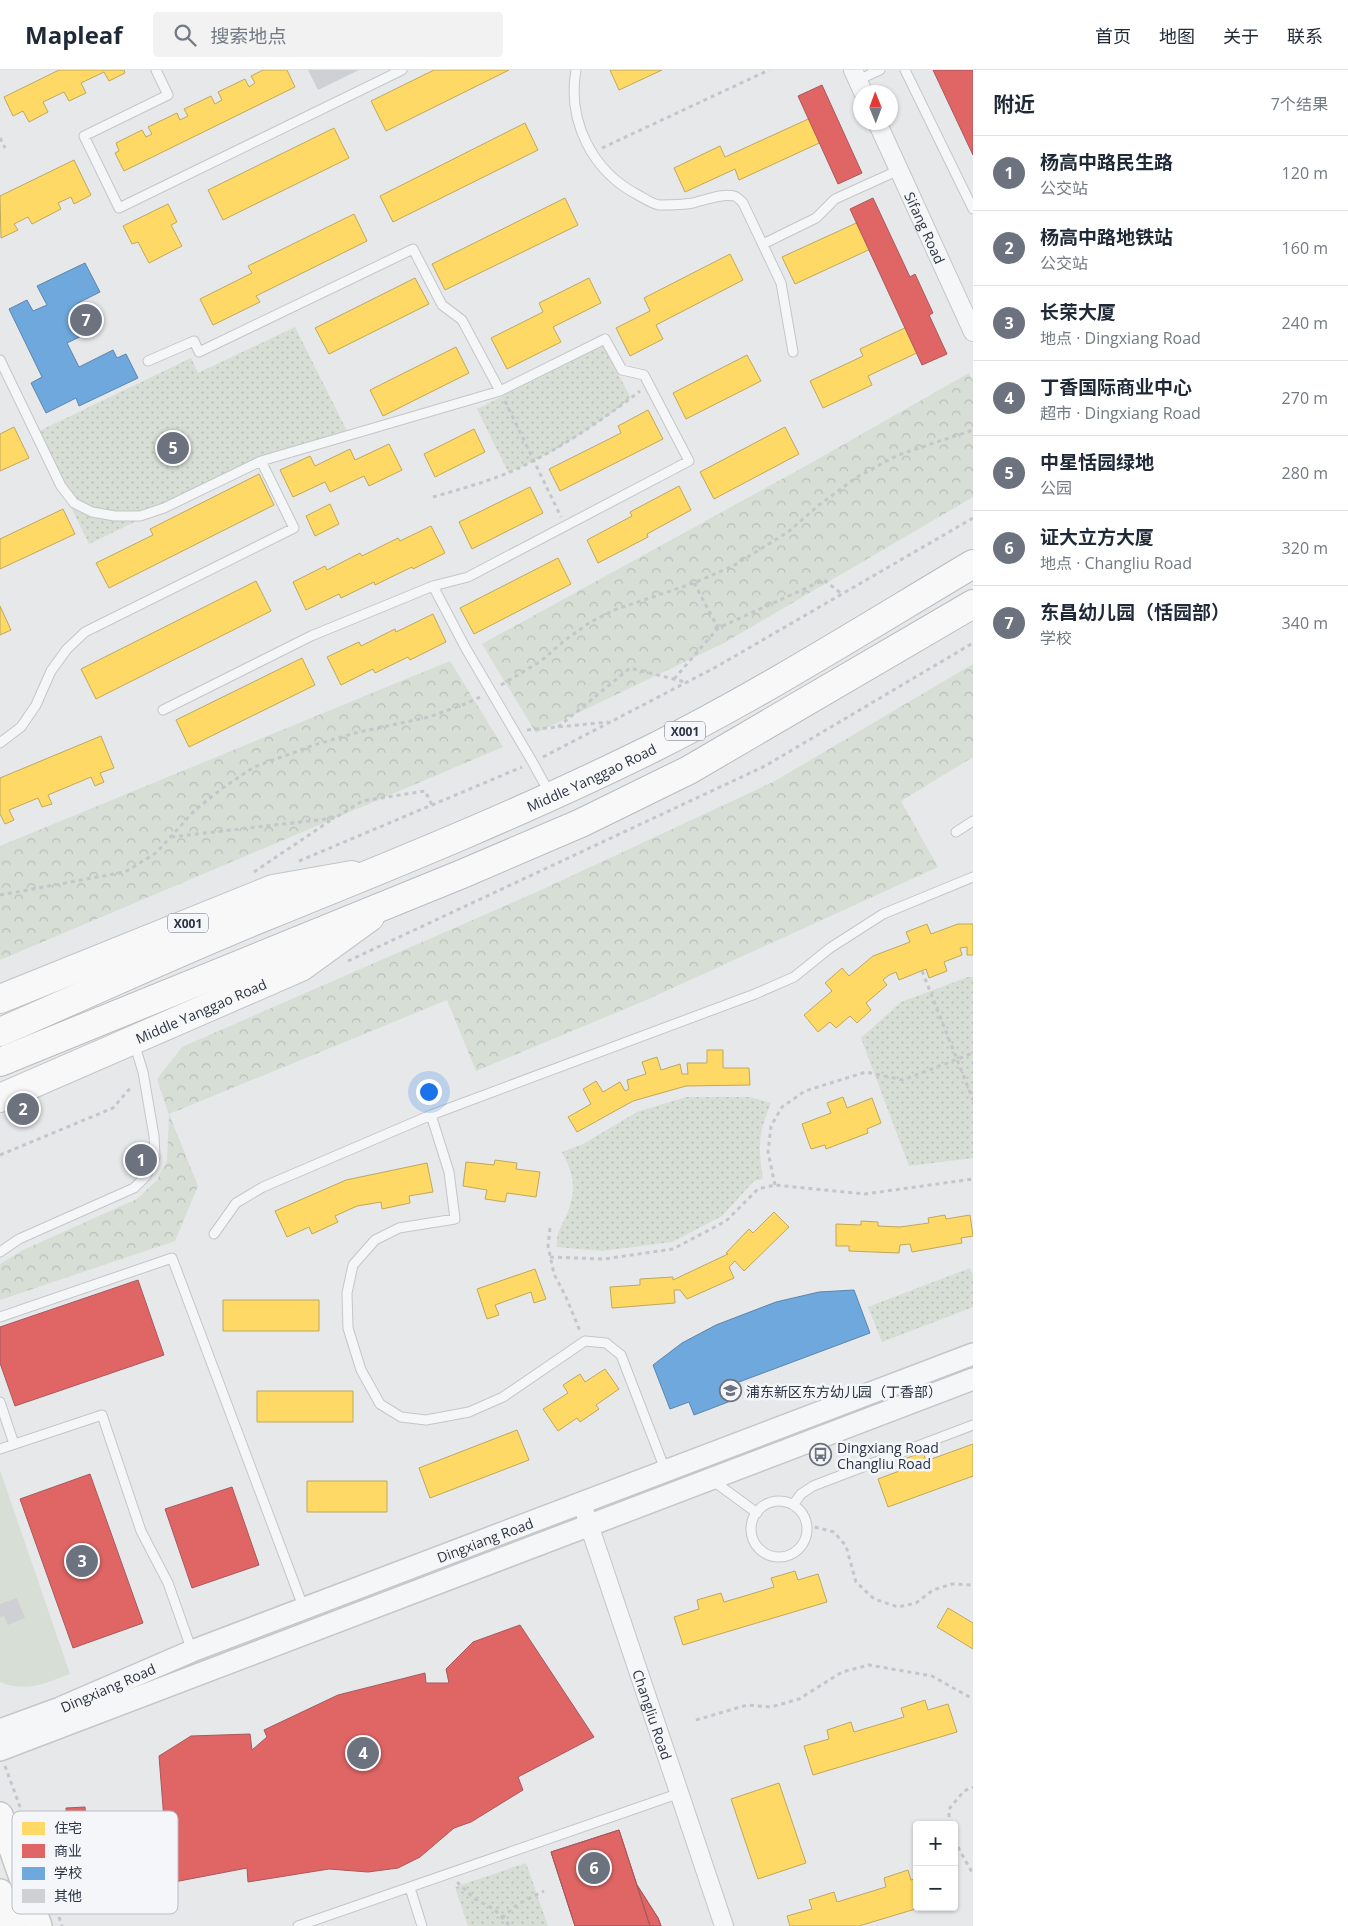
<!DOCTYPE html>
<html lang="zh">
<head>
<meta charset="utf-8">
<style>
	:root { --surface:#fff; --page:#f2f2f3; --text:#1f2937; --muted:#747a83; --line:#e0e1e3; --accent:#6c737f }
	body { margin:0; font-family:"Open Sans","Noto Sans SC",sans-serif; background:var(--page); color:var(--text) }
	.controls { position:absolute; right:15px; bottom:15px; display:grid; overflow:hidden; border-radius:5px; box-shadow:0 1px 4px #0004 }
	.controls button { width:45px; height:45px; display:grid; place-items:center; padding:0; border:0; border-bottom:1px solid var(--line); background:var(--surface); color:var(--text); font:25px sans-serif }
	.compass { position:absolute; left:853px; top:15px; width:45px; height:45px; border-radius:50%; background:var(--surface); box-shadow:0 1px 4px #0004; rotate:359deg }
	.you { position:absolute; left:428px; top:1021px; width:18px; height:18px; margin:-12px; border:4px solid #fff; border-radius:50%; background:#1a73e8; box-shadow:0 0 0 8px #1a73e833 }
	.badge { display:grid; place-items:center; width:32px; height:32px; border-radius:50%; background:var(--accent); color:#fff; font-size:16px; font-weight:700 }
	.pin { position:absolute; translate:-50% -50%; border:2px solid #fff; box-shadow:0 1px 5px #0006 }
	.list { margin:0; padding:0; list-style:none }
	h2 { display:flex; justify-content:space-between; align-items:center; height:65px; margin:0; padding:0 20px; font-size:21px }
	h2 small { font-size:16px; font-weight:400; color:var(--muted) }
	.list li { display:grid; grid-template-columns:32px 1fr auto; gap:15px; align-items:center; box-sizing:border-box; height:75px; padding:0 20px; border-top:1px solid var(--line) }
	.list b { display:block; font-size:19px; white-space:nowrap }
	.list p { margin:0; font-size:16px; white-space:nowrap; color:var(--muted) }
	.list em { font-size:16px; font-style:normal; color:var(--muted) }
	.icon { flex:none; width:28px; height:28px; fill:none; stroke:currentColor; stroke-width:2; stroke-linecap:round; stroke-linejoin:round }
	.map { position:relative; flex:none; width:973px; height:1856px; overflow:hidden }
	header { display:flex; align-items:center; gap:30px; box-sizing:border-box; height:70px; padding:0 25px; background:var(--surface); border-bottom:1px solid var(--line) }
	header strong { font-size:24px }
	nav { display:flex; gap:28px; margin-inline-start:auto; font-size:18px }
	.search { width:350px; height:45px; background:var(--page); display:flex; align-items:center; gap:12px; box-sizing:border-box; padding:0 18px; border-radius:5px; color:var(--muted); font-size:19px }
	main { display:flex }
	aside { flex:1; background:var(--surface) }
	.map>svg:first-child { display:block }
	.grass { fill:#d6ded6 }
	.forest { fill:url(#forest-crowns) }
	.park { fill:url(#park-dots) }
	.homes { fill:#ffd966; stroke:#bfa85c }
	.shops { fill:#e06666; stroke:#aa575c }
	.schools { fill:#6fa8dc; stroke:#5b85af }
	.building { fill:#ced0d3 }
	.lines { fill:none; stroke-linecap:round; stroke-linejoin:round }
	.service-casing { stroke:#c4c6c8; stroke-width:11 }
	.minor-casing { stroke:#c4c6c8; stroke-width:20 }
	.tertiary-casing { stroke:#c4c6c8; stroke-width:24 }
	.secondary-casing { stroke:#c4c6c8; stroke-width:28 }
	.primary-casing { stroke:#c2c5c8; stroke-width:30 }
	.trunk-casing { stroke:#b8bbbf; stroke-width:30 }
	.path { stroke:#c5c6ca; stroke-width:3; stroke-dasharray:4 4; stroke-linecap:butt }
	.service { stroke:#f5f6f7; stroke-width:9 }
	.minor { stroke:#f5f6f7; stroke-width:18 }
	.tertiary { stroke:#f5f6f7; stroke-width:21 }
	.secondary { stroke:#f8f8f8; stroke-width:25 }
	.primary { stroke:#f8f8f8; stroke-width:28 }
	.trunk { stroke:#f8f8f8; stroke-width:28 }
	.labels { text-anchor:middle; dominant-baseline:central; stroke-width:5; stroke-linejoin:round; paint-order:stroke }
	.shield { fill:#f4f6f9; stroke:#676e7b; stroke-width:1 }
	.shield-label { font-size:12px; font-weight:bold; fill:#2b3445 }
	.street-label { font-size:14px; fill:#2b3445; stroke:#f4f6f9 }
	.poi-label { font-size:14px; fill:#2b3445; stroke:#f4f6f9; text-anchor:start }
	.key { fill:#f4f6f9; stroke:#b8bcc3; stroke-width:1 }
	.key-label { font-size:14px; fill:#2b3445 }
</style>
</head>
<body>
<header>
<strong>Mapleaf</strong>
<div class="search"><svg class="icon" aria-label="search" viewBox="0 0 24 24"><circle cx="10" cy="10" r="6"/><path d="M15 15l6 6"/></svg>搜索地点</div>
<nav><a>首页</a><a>地图</a><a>关于</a><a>联系</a></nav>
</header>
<main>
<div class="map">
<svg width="973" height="1856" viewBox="0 0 973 1856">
	<defs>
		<pattern id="forest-crowns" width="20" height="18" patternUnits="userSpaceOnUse" patternTransform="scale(1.25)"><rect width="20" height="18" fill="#d6ded6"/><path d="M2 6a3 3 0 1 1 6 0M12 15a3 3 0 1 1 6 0" fill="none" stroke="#b8bfb9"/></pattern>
		<pattern id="park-dots" width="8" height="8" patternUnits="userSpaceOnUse" patternTransform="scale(1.25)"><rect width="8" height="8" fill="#d6ded6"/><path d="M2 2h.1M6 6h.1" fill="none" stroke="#b8bfb9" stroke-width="1.8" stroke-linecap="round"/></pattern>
	</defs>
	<rect width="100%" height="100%" fill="#e6e8ea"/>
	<path class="grass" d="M0,1400L70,1604C45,1613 27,1623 0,1612Z"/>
	<path class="forest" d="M969,303L973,311V427L724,573L536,663L482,574L811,393Z
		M450,591L503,677L0,890V776Z
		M973,594V687L901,731L938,797L644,931L476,1001L447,930L169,1044L198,1116L175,1171L0,1230V1194L23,1180L137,1129L157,1110L167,1090L169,1045L157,1009L182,977L539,821L775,711Z"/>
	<path class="park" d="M295,257L349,365L261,391L89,474L35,363L191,288L198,303Z
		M603,276L631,328C594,357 552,385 508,402L477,339Z
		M968,907H973V1088L909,1096L861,968L901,932Z
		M686,1027H750L771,1033C758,1064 758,1076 763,1109L754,1111L722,1146L672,1172L602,1181L557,1177C556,1162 561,1158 567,1144C577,1119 574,1105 562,1082L583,1074L637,1042Z
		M970,1198L973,1206V1237L882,1272L868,1237Z
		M526,1793L548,1856H468L455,1817Z"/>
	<path class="homes" d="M59,0H124L125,3L109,11L104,2L81,13L86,23L69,31L64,22L43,32L48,42L29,52L23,41L13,46L4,27Z
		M263,0H287L295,17L124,101L115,83L119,81L116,73L142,60L146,67L152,64L148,57L177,43L180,50L188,46L184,39L211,26L215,34L222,30L218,22L245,9L249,17L255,13L251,6Z
		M434,0H509L386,61L371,31Z
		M610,0H662L619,20Z
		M817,45L828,69L739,110L735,99L685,122L674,98L720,76L725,87Z
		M525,53L538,80L393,152L380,126Z
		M334,58L349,88L223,150L208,120Z
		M74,90L91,125L74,134L71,127L58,133L61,139L32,154L28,147L14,154L18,160L1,168L0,126Z
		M565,128L578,155L445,220L432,194Z
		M168,134L177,152L171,155L182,176L149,193L138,172L132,174L123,156Z
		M354,144L367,171L256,226L260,232L213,255L200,229L252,203L248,196Z
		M865,149L877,176L795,214L782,187Z
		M730,184L743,210L656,255L663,269L630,286L616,258L650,241L644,228Z
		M415,208L429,234L329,284L315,258Z
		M589,208L601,233L553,257L561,272L507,299L491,268L543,242L539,233Z
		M909,256L921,281L868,306L872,315L823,338L810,311L863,286L860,279Z
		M456,277L469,303L383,346L370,320Z
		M747,285L761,311L686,349L673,323Z
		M648,340L663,369L560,421L549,399L621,363L618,356Z
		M14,357L29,388L0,401V364Z
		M785,357L799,384L714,429L700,402Z
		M474,359L485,382L435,407L424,384Z
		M389,374L402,400L369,416L364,406L330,422L325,412L293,427L280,400L310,386L315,396L350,379L355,390Z
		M259,404L274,435L109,518L96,493L153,465L150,459Z
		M679,416L691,440L647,464L648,467L598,493L587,470L632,446L630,442Z
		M530,417L543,443L472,479L459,452Z
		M330,434L339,454L315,466L306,446Z
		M63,439L75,464L0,499V469Z
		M431,456L445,483L413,499L412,497L375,515L374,512L341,528L339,524L306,540L293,512L325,496L327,500L360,483L362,486L398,468L400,471Z
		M558,488L571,514L474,564L460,538Z
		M256,511L271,541L96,629L81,599Z
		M0,536L11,560L0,565Z
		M433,544L446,572L410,590L408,587L375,603L373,599L341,615L327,587L359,572L361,576L395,559L396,562Z
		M302,588L315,615L189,677L176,650Z
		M101,666L114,698L100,703L104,712L95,716L91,707L48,725L52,734L42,737L38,728L9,740L14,750L5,754L0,744V708Z
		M927,854L931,864L958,854H973V885H967V877L960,878L962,885L944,892L947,901L929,908L926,899L899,910L896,902L889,905L883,910L887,915L866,933L871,940L857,953L850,946L836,958L830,952L818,962L804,945L832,921L825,913L842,898L849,906L873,886L910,872L906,862Z
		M707,980H723V998H749L750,1015L686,1016L633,1031L577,1062L568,1047L591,1034L583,1019L596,1011L603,1022L620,1012L625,1021L629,1019L627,1010L646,1004L642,992L657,987L661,1000L680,994L682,1004H688L687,993H707Z
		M843,1027L847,1038L872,1028L881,1053L867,1059L868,1063L826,1079L825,1075L811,1079L802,1054L831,1043L827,1033Z
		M495,1090L517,1093L516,1099L540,1102L536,1127L507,1123L505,1132L485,1129L487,1120L463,1116L466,1092L494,1095Z
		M427,1093L433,1122L409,1126L410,1133L382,1139L381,1132L357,1136L335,1146L338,1152L312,1164L309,1157L287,1167L275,1141L346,1110Z
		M774,1142L789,1157L744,1201L735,1191L729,1197L734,1208L687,1229L680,1220H674L675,1233L612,1238L610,1217L640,1215V1209L673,1207V1210L728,1184L726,1183L749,1159L753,1163Z
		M945,1145L946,1149L970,1145L973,1166L961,1168L962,1173L912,1182L910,1174L900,1175L899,1183L849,1181V1176H836V1154L861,1155V1151L878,1152V1156L900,1157L929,1153L928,1148Z
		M535,1199L546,1229L534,1233L531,1222L495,1235L499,1245L487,1249L477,1219Z
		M223,1230H319V1261H223Z
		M605,1299L619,1319L596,1335L599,1339L580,1352L577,1348L558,1361L543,1339L568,1323L563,1315L580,1304L585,1312Z
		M257,1321H353V1352H257Z
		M517,1360L529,1390L430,1428L419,1398Z
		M973,1374V1406L888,1437L878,1409L902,1400L899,1391L923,1382L926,1391Z
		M307,1411H387V1442H307Z
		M795,1501L798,1510L818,1504L827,1532L683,1575L674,1547L699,1539L697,1530L721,1523L724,1532L748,1525L774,1517L771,1508Z
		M948,1538L973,1553V1579L937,1557Z
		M925,1630L928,1640L948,1634L957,1662L813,1705L804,1676L829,1669L827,1660L851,1652L854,1662L904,1647L901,1638Z
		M779,1713L806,1793L758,1809L731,1729Z
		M908,1800L911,1810L917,1808V1837H922L859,1856H790L787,1846L812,1839L809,1830L834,1822L837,1832L886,1817L884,1808Z"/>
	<path class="shops" d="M933,0H973V85Z
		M822,15L862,103L838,114L798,26Z
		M873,128L910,207L915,204L933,243L929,245L947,284L922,295L850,139Z
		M138,1210L164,1285L15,1336L0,1293V1257Z
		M90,1404L143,1553L73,1578L20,1429Z
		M232,1417L259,1495L192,1518L165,1439Z
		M520,1555L594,1667L518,1707L523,1720L471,1752L454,1758L420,1787L398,1798L368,1802L329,1799L248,1812L247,1798L169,1813L159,1686L191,1666L250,1664L252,1680L267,1667L264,1660L338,1625L425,1603L426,1613H449L446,1599L473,1572Z
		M85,1737L88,1771L69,1772L66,1738Z
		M619,1760L637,1815L658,1848L661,1856H575L551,1782Z
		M619,1760L650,1856H575L551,1782Z
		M637,1815L658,1848L661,1856H650Z"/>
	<path class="schools" d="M85,193L100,222L78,233L92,261L67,273L79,297L113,280L117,288L126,284L138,308L79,336L76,328L46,343L31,313L42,307L9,239L27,230L33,241L47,235L37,216Z
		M854,1220L870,1263L731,1315L736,1329L694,1345L689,1332L670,1339L653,1295L682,1273L716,1255L776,1232L819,1222Z"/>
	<path class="building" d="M308,0H359L318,20Z
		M17,1528L25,1548L8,1555L4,1546L0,1547V1534Z"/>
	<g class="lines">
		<defs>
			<path id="service" d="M156,0L168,25L84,66L119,138L402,0
				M576,0C567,51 592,101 638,125C644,128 652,134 659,135C669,135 682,135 693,133C705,130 722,123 734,126C738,127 740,130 743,133L781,213L793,282
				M905,0L973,139
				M858,10L880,0
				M763,174L816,148L835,129L899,100
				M0,290L61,416L74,433L92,442L115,446H140L164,438L261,391L500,321L605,269L622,300L644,305L689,391L468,507L433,516
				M148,291L194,271L199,282L413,179L442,235L462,250L500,321
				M163,640L311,566L433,516L465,577L533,693L550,724
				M0,673L21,657L36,635L51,601L67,579L85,562L294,458L261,391
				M956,762L973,751
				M431,1045L449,1102L455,1149L399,1158L375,1170L353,1195L347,1223L348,1258L361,1300L380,1334L401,1347L426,1350L469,1342L503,1327L585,1271L606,1273L621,1285L666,1402
				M214,1164L236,1133L263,1117L431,1045L755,924L794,907L830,878L883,844L973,807
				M0,1182L19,1169L134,1118L146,1106L155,1087L154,1066L143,1002L134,973
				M0,1247L172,1188L304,1539
				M0,1332L14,1374
				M0,1379L102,1345L141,1461L168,1513L192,1581
				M712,1410L757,1443
				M751 1459a28 28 0 1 1 56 0a28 28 0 1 1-56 0Z
				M793,1435L801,1424L813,1416L973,1355
				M410,1818L422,1856
				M298,1856L680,1723"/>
			<g id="minor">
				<path d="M853,0L863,22"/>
				<path id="s1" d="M877,52L973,262"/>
				<path id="s2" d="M582,1434L724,1856"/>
			</g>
			<g id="tertiary">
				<path id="s3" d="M0,1660L60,1638L192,1581L973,1284"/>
				<path d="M0,1680L973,1309"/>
			</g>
			<path id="secondary" d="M0,1745L39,1856
				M0,1822L13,1856"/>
			<g id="primary">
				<path d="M0,929L273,819L352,805"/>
				<path id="s4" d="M0,1028L301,897L370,847"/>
			</g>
			<g id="trunk">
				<path id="s5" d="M0,962C88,924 175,883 264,847C395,794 526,741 653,678C763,623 867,557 973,494"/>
				<path d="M0,992L462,804L581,753L689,700L973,534"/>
			</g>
		</defs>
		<use href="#service" class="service-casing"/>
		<use href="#minor" class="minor-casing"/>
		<use href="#tertiary" class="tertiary-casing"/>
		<use href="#secondary" class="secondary-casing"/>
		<use href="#primary" class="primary-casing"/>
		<use href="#trunk" class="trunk-casing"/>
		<path class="path" d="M0,68L5,78
			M602,78L769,0
			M505,331L561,447
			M433,427C461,419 490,411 517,399C561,378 601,351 640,321
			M694,513L718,558
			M674,609L718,558L824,510L842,524
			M501,615L541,591L564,571L589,553L614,540L694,513L733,496L788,462L819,435L857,407L898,385L973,360
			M558,657L630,598L685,612
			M527,660L608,652
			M543,687L716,597L973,448
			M171,767L335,748L362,731L425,721L432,735
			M299,791L522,697
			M254,802L334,748
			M0,825L125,802L156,783L195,740L224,717L254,697L314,675L355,663L429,647L465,634L480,627
			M348,891L765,696L973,573
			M922,901L973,1030
			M0,1085L113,1038L132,1016
			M775,1115L768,1082L771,1056L782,1037L805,1021L866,1002L903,1010L973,983
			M550,1158L548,1176L554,1204L566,1227L580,1261
			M550,1187L604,1189L673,1179L726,1151L758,1119L775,1115L865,1124L973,1109
			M807,1455L834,1462L846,1476L856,1512L874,1529L898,1537L916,1533L933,1520L952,1514L973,1515
			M696,1650L747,1635L771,1637L799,1629L842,1602L869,1595L932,1606L973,1629
			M5,1696L20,1737
			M949,1755V1739L964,1721L973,1717
			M954,1770L973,1804
			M457,1812L475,1829L494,1839L510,1856
			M59,1847L62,1856
			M502,1848L518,1834L544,1821"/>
		<use href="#service" class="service"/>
		<use href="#minor" class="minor"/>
		<use href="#tertiary" class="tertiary"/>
		<use href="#secondary" class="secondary"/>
		<use href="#primary" class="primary"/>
		<use href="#trunk" class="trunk"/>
	</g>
	<defs>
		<symbol id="school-ring" viewBox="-11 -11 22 22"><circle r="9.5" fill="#f4f6f9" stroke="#6c737f" stroke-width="1.5"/><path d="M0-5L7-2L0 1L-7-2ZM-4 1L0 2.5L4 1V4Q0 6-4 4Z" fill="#6c737f"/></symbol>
		<symbol id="bus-ring" viewBox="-11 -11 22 22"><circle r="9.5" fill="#f4f6f9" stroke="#6c737f" stroke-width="1.5"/><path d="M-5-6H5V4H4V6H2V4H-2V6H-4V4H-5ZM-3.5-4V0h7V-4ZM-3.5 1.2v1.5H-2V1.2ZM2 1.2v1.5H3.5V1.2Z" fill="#6c737f"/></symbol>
	</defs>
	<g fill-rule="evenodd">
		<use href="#school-ring" x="718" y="1308" width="25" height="25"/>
		<use href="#bus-ring" x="808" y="1372" width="25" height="25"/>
	</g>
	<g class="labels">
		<g class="shield">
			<rect x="665" y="651.5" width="40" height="19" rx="4"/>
			<rect x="168" y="843.5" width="40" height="19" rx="4"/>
		</g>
		<g class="shield-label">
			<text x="685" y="661">X001</text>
			<text x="188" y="853">X001</text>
		</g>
		<g class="street-label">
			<text stroke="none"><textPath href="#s1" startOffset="116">Sifang Road</textPath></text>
			<text stroke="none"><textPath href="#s5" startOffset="644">Middle Yanggao Road</textPath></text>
			<text stroke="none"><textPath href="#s4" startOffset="219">Middle Yanggao Road</textPath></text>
			<text stroke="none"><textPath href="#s3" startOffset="521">Dingxiang Road</textPath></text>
			<text stroke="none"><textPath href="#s3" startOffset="116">Dingxiang Road</textPath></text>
			<text stroke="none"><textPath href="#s2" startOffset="222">Changliu Road</textPath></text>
		</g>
		<g class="poi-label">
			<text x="746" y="1321">浦东新区东方幼儿园（丁香部）</text>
			<text x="837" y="1377">Dingxiang Road<tspan x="837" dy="16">Changliu Road</tspan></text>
		</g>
	</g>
	<rect x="12" y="1741" width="166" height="103" rx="8" class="key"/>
	<rect x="22" y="1752" width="23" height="13" fill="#ffd966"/>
	<rect x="22" y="1774" width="23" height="14" fill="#e06666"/>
	<rect x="22" y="1797" width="23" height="13" fill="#6fa8dc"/>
	<rect x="22" y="1819" width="23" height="14" fill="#ced0d3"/>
	<g class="key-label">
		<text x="54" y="1763">住宅</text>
		<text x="54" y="1786">商业</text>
		<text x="54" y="1808">学校</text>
		<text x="54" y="1831">其他</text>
	</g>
</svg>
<div class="controls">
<button>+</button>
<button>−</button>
</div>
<svg class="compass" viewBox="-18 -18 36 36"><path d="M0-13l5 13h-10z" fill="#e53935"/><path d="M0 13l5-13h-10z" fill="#747a83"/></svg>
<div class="you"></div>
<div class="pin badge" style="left:141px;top:1090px">1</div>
<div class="pin badge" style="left:23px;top:1039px">2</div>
<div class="pin badge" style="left:82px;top:1491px">3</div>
<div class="pin badge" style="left:363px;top:1683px">4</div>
<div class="pin badge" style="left:173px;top:378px">5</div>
<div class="pin badge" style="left:594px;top:1798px">6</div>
<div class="pin badge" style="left:86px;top:250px">7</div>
</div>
<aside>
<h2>附近<small>7个结果</small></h2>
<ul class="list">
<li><span class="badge">1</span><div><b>杨高中路民生路</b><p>公交站</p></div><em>120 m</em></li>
<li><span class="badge">2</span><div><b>杨高中路地铁站</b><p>公交站</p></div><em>160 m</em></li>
<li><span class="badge">3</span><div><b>长荣大厦</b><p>地点 · Dingxiang Road</p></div><em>240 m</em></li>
<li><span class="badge">4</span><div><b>丁香国际商业中心</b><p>超市 · Dingxiang Road</p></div><em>270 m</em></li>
<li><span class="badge">5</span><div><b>中星恬园绿地</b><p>公园</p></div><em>280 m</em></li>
<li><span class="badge">6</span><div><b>证大立方大厦</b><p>地点 · Changliu Road</p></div><em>320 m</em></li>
<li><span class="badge">7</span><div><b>东昌幼儿园（恬园部）</b><p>学校</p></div><em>340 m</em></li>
</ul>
</aside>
</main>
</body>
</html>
